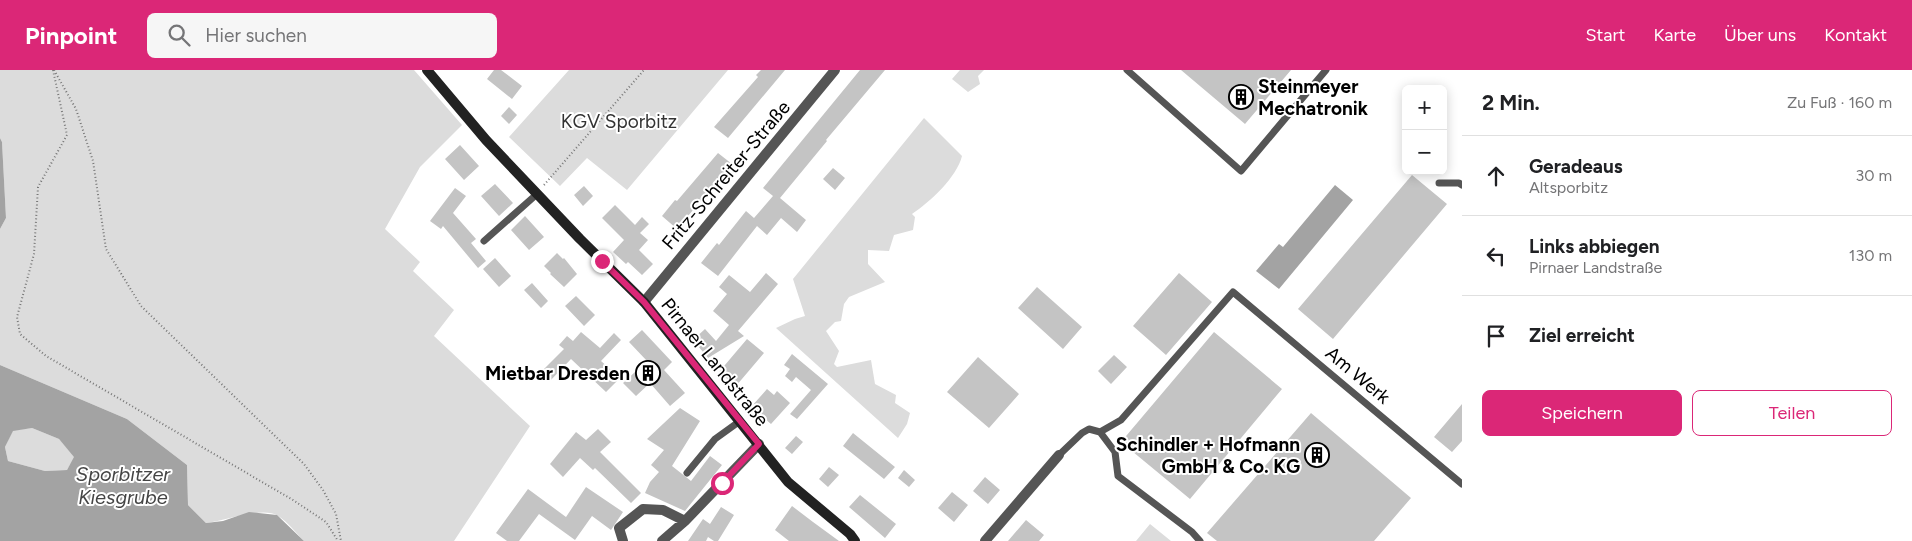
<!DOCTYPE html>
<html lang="de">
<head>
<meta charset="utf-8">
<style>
	:root { --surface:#fff; --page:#f6f6f6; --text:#202124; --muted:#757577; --line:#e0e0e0; --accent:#db2777 }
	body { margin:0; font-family:Figtree,sans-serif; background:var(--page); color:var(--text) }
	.controls { position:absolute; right:15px; top:15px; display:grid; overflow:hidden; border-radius:8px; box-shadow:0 2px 12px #0003 }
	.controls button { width:45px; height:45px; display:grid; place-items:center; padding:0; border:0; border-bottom:1px solid var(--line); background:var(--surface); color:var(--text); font:25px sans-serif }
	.stop { position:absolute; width:15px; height:15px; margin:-11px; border:4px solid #db2777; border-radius:50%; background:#fff }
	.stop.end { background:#db2777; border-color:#fff; box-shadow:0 1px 5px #0008 }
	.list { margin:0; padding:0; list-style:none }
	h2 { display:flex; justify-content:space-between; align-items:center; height:65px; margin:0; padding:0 20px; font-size:21px }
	h2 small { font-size:16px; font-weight:400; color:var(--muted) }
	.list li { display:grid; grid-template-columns:32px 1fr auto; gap:15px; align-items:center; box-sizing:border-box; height:80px; padding:0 20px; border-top:1px solid var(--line) }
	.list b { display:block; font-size:19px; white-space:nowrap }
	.list p { margin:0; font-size:16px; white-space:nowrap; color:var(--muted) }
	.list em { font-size:16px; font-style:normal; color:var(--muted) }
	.actions { display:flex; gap:10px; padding:15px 20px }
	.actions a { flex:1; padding:11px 0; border:1px solid var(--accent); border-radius:8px; text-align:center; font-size:18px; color:var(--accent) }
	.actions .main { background:var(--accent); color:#fff }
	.icon { flex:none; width:28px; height:28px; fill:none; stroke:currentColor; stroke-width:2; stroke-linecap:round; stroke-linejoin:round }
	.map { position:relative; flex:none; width:1462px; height:471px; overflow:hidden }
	header { display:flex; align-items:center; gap:30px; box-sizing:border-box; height:70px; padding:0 25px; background:var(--accent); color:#fff }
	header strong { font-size:24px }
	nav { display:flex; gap:28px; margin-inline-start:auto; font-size:18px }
	.search { width:350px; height:45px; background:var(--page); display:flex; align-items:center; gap:12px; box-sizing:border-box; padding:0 18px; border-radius:8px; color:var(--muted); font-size:19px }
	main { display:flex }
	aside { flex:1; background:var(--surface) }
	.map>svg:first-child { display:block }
	.green { fill:#dcdcdc }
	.water { fill:#a3a3a3; fill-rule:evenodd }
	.building { fill:#c4c4c4 }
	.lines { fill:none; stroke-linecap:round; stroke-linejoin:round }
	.path { stroke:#777; stroke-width:2; stroke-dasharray:1 2.5; stroke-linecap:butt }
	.lane { stroke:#555; stroke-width:7 }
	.street { stroke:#555; stroke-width:10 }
	.secondary { stroke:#222; stroke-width:10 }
	.route { stroke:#db2777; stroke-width:6 }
	.labels { text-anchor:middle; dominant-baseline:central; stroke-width:4; stroke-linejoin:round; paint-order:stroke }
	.poi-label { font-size:19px; font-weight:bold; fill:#000; stroke:#fff; text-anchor:end }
	.park-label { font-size:19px; fill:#333; stroke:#fff }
	.street-label { font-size:19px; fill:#000; stroke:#fff }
	.water-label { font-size:20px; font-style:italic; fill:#444; stroke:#fff }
</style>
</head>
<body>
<header>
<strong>Pinpoint</strong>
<div class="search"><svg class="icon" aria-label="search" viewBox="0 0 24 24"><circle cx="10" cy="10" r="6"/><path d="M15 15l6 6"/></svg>Hier suchen</div>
<nav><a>Start</a><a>Karte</a><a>Über uns</a><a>Kontakt</a></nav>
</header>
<main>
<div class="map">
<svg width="1462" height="471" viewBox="0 0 1462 471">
	<rect width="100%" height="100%" fill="#fff"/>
	<path class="green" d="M0,0H414L462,55L420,97L385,159L420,192L413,201L454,240L434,266L530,356L454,471H304C296,463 288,452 278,446C263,436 224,451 206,453L188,435L187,395L127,349L0,295V159L6,148L2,72L0,68Z
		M569,0H728L627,120L587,88L560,116L509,67Z
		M960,0H984L978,6L980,14L968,22L952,9Z
		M924,48L962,86C957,107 930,132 912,144L915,147L913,160L894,165L889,181L868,180V194L885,212L849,227L844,234L841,251L835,252L826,261L839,281L834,294L837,297L871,290L875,314L896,325L895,333L910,343L907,354L898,368L776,258L795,249L805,246L793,209Z
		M32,358L59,369L75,387L67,400L45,401L8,391L5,377L13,360Z
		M1150,454L1171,471H1136Z"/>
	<path class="water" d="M0,68L2,72L6,148L0,159Z
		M1335,115L1353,130L1279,219L1256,201L1279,174L1283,177Z
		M0,295L127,349L187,395L188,435L206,453L223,451L249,442L277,445L304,471H0ZM32,358L59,369L74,387L67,400L45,401L8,391L5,377L13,361Z"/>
	<path class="building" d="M494,0H501L522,16L512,29L487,9Z
		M761,0H785L728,68L714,57L758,7L756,5Z
		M860,0H885L826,70L827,71L780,128L806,150L797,162L781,148L767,165L757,156L718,206L701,193L717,173L719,175L746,141L754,148L773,126L763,118Z
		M1181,0H1291L1245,54Z
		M509,37L517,45L509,54L501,46Z
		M460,75L479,96L464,110L445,89Z
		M718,83L732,94L677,159L662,146L675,130L677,131Z
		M833,98L845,108L835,120L823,109Z
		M1412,105L1447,134L1333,269L1298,239Z
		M495,114L513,133L499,146L481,126Z
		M584,116L593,126L583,136L574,125Z
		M455,118L466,126L453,143L476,169L471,173L486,191L478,198L443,156L441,159L430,151Z
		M615,135L635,155L642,147L649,154L640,163L648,170L639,180L653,194L642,205L628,192L626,194L613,182L624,170L602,148Z
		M525,146L544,167L529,180L511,160Z
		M557,183L563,189L564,188L577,204L564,217L550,204L551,203L544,196Z
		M495,188L511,206L499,217L483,199Z
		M766,203L778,214L738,261L744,266L708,288L693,270L705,259L716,271L729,255L713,241L727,224L719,217L729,205L750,222Z
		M1179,203L1212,232L1166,285L1133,256Z
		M532,213L548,231L541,238L524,220Z
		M1037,217L1082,257L1063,279L1018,238Z
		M576,226L595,245L584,256L565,236Z
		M642,260L672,292L664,300L685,323L670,336L650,313L636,326L623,313L647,291L629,272Z
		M581,262L600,278L614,263L621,270L601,291L620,308L606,322L571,289L549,312L540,303L564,279L559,275L567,266L573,271Z
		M1214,262L1282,319L1190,429L1121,372Z
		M747,269L764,283L736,316L719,302Z
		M792,284L828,314L797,349L790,344L811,320L796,307L792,312L785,306L790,299L784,295Z
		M1114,285L1127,297L1111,314L1098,301Z
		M978,287L1019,324L989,358L947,322Z
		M767,319L774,325L777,321L790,333L771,354L751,337Z
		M1462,334V371L1452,382L1434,367Z
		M680,338L700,351L672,396L691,411L710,386L722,395L685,441L645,423L650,412L659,402L651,395L664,380L647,369Z
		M1311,343L1411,428L1374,471H1217L1207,463Z
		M598,359L611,372L600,382L641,423L631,433L595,398L593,400L580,388L563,407L550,394L576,362L586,370Z
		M853,363L895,397L884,409L843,376Z
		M796,366L803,372L792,384L785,378Z
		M829,397L839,405L828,417L819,409Z
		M904,400L915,410L909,417L898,408Z
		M985,407L1000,420L988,434L973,421Z
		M586,417L623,442L611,460L592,446L575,470L539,444L519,471H507L496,463L528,419L566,447Z
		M952,422L968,435L954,452L938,438Z
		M860,425L896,454L885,468L849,437Z
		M792,436L813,452L839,471H789L775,460Z
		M721,437L734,445L718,471H714L708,467L706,471H688L703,449L710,454Z
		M1026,450L1044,465L1039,471H1008Z"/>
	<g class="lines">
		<path class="path" d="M53,0L67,65L38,117L34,184L17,247L20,264L46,286L293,430L326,452L338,471
			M54,0L76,39L93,91L106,179L141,236L304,394L323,420L336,444L341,471
			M544,115L644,0"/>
		<path class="lane" d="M1127,0L1241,101L1326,0
			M1439,113H1459L1462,115
			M484,171L537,124
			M1100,362L1115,382L1118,406L1192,462L1200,471
			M1059,385L1082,363L1089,359L1100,362L1121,350L1233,222L1462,414
			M687,403L715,369L740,351"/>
		<path class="street" d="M644,232L835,0
			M623,471L619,458L643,439L663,440L685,451
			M662,471L685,451L759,374
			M985,471L1059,385"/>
		<path class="secondary" d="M427,0L486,70L580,169L644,232L788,412L850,464L855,471"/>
	</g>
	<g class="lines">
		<path class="route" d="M602,191L644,232L759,374L722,413"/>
	</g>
	<defs>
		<symbol id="building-ring" viewBox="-11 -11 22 22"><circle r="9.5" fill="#fff" stroke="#000" stroke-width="1.5"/><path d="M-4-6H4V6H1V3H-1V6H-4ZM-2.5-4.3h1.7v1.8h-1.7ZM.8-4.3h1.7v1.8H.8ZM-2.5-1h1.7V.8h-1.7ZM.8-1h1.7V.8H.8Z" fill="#000"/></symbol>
	</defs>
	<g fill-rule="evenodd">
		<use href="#building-ring" x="1227" y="13" width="28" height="28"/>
		<use href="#building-ring" x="634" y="289" width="28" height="28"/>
		<use href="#building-ring" x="1303" y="371" width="28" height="28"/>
	</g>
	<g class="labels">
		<g class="poi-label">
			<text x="1258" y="16" text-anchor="start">Steinmeyer<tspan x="1258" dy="22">Mechatronik</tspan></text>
			<text x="630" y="303">Mietbar Dresden</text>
			<text x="1300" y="374">Schindler + Hofmann<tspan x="1300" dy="22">GmbH &amp; Co. KG</tspan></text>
		</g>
		<g class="park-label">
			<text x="619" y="51">KGV Sporbitz</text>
		</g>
		<g class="street-label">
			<text transform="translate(726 105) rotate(-50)">Fritz-Schreiter-Straße</text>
			<text transform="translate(715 292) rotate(51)">Pirnaer Landstraße</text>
			<text transform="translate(1358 305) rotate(40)">Am Werk</text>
		</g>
		<g class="water-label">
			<text x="123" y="404">Sporbitzer<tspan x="123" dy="23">Kiesgrube</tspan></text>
		</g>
	</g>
</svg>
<div class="controls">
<button>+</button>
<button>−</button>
</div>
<div class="stop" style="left:722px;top:413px"></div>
<div class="stop end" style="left:602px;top:191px"></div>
</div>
<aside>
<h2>2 Min.<small>Zu Fuß · 160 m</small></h2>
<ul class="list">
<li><svg class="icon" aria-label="ahead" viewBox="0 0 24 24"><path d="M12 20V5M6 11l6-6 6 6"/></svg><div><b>Geradeaus</b><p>Altsporbitz</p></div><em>30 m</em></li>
<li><svg class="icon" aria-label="left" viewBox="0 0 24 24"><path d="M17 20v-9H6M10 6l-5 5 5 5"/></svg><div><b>Links abbiegen</b><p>Pirnaer Landstraße</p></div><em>130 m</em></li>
<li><svg class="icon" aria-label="arrive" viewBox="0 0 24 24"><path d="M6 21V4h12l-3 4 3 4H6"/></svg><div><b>Ziel erreicht</b></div></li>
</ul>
<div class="actions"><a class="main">Speichern</a><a>Teilen</a></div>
</aside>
</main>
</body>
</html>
